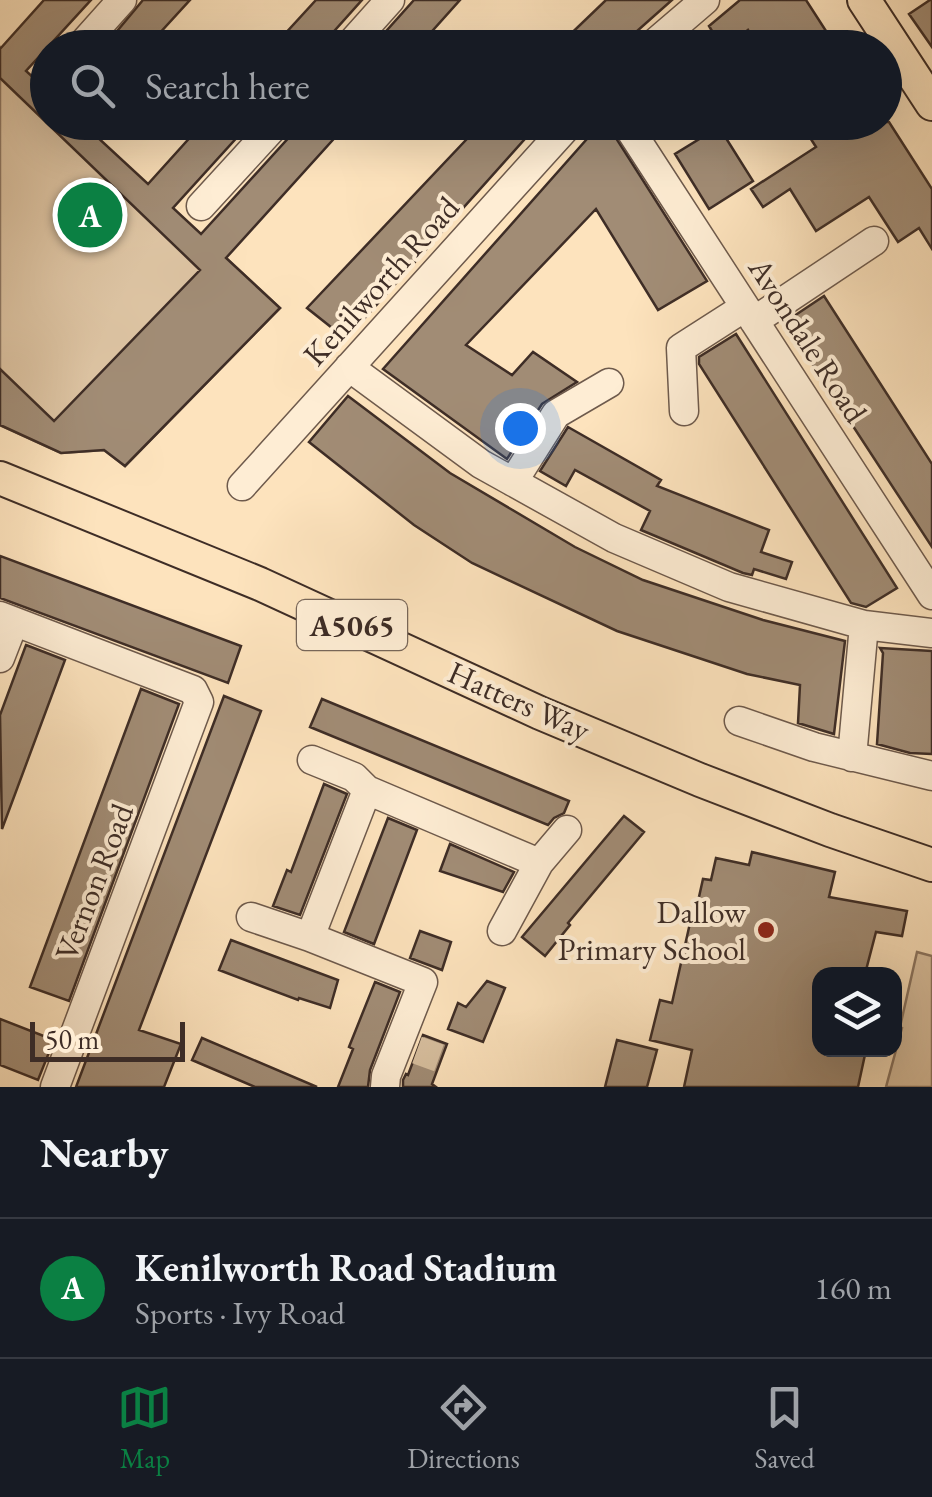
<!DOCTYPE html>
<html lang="en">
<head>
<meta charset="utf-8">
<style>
	:root { --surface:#171b24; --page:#242831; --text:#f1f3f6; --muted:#9ea1a6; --line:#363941; --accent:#0b8043 }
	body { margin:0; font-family:"EB Garamond",serif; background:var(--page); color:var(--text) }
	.controls { position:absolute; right:30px; bottom:30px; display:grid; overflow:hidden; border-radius:20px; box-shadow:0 10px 40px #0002 }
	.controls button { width:90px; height:90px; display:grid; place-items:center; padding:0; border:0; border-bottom:2px solid var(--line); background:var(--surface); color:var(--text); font:50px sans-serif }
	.scale { position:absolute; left:30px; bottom:25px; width:155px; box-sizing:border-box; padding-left:10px; border:5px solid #3e2d26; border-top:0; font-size:28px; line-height:35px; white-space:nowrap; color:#3e2d26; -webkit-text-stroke:8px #feedd4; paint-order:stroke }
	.you { position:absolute; left:520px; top:428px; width:35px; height:35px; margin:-25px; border:8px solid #fff; border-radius:50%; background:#1a73e8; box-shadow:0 0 0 15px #1a73e833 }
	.badge { display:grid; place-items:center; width:65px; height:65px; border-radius:50%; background:var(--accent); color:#fff; font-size:32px; font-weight:700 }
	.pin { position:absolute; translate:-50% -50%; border:5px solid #fff; box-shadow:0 2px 10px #0006 }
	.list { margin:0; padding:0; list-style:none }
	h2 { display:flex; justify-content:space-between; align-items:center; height:130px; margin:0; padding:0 40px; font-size:42px }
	h2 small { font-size:32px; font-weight:400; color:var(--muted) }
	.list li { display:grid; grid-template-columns:65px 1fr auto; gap:30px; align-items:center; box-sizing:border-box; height:140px; padding:0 40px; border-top:2px solid var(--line) }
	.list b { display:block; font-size:38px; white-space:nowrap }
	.list p { margin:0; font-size:32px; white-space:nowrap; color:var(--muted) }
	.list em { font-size:32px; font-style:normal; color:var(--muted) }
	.icon { flex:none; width:55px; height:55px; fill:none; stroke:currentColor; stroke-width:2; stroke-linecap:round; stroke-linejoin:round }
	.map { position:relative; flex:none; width:932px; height:1087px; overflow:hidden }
	.search { position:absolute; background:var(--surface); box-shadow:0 10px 40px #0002; left:30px; right:30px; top:30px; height:110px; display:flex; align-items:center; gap:25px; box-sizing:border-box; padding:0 35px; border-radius:55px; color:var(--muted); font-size:38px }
	.sheet { height:270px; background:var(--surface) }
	nav { display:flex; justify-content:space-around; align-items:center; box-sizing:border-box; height:140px; border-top:2px solid var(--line); background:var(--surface); font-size:28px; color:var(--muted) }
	nav a { display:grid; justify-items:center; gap:5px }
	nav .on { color:var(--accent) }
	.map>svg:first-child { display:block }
	.green { fill:#ddc4a3; stroke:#8e7864; stroke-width:2.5 }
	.building { fill:#a18c75; stroke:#3e2d26; stroke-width:2.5 }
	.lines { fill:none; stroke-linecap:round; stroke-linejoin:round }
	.minor-tunnel { stroke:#d7bf9f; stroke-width:28; stroke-dasharray:28 14; stroke-linecap:butt }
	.minor-casing { stroke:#6e5a4c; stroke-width:31 }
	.major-casing { stroke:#3e2d26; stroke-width:36 }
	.minor { stroke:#feedd4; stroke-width:28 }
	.major { stroke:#fde3bd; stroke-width:32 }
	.poi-dot { fill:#8f2418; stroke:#feedd4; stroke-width:4 }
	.labels { text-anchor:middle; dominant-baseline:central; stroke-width:8; stroke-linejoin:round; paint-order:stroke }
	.shield { fill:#feedd4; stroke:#78675a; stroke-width:2.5 }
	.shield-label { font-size:30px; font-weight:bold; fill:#3e2d26 }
	.street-label { font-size:32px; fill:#3e2d26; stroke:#feedd4 }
	.poi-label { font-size:32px; fill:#3e2d26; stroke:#feedd4; text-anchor:end }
</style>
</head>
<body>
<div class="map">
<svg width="932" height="1087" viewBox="0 0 932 1087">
	<rect width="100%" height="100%" fill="#fde3bd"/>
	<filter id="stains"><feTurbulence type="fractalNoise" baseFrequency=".002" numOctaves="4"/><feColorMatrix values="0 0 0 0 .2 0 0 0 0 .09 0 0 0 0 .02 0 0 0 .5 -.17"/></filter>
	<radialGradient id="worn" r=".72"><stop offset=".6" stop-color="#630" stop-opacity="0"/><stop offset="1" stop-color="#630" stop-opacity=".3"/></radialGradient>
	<path class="green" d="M0,47L47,91L48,122L81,123L280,308L125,466L104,450L61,453L0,425Z
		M917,952L932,956V1087H886L902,1028L900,1027Z"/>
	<path class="building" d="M44,0H91L26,71L48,91V122H81L148,184L204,122H251L173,208L201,234L303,122H349L226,258L280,308L125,466L104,450L61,453L0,425V369L54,421L200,270L0,78V49Z
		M143,0H190L146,48H103Z
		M316,0H362L319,48H272Z
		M414,0H460L417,48H371Z
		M606,0H672L618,48H556Z
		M740,0H806L837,48H759L748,30L726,48H689L712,31L709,26Z
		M930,0H932V47L909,14Z
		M483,122H540L346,339L307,308Z
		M602,122H606L609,127L707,281L658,310L596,209L466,345L512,375L533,352L577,382L542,404L507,459L383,369Z
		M800,122H889L932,189V249L919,228L898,242L869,197L816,231L790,189L763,207L751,189L816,147Z
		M719,127L753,181L709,209L675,154Z
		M824,296L932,464V547L785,322Z
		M736,334L897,588L866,607L851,603L699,364V357Z
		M348,396L450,473L575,547L643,580L763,620L845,641L834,734L798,723L800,685L747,674L617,631L472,563L414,525L309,442Z
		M568,427L661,480L657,486L769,530L761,552L792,562L786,579L754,569L752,575L743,573L641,530L650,511L575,470L566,486L540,471Z
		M0,556L241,646L228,683L0,598Z
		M26,645L65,660L2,829L0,715Z
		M880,648L932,651V754L910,753L877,744L883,653Z
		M141,689L179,704L69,1001L30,987Z
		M224,696L261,711L139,1030L181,1044L164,1087H76Z
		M322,699L569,801L564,813L554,818L548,825L310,727Z
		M324,784L347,794L300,915L273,906L287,870L291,872Z
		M624,816L644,832L568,923L570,925L545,956L522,937Z
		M388,818L417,830L374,944L344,932Z
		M450,844L514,872L503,892L440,871Z
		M752,852L835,872L829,897L907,911L902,936L876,932L865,974H820V1050H866L858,1087H684L692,1050L650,1040L660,1000L672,1003L690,923L693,924L703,879L711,880L716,858L749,865Z
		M420,931L451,942L442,970L410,958Z
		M231,940L338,980L330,1008L299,998L298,1000L219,970Z
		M487,981L505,988L483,1042L448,1029L458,1003L466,1007Z
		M375,982L400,992L370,1070L368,1087H338L353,1049L349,1047Z
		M0,1019L54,1040L38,1080L0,1065Z
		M423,1035L447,1044L432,1084L436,1087H403V1080L406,1074L408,1075Z
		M202,1038L317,1087H255L192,1060Z
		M617,1040L657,1050L647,1087H605Z"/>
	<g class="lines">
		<path class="minor-tunnel" d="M417,1050L439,1058"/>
		<defs>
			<path id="minor" d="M79,48L122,0
				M347,48L390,0
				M649,48L705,0
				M625,122L932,595
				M201,206L278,122
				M754,321L874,241
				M349,367L481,464L614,538L729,587L864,625L932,633
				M684,411L681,348L745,307
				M513,482L556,414L609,383
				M242,486L571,122
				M0,616L193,690L199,702L55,1087
				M0,658L14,622
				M739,721L814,747L932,776
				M852,757L864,625
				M312,760L354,777L367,790
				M251,917L310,937L423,982L386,1076L385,1087
				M502,931L539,863L567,830
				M310,937L367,790L539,863"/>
			<path id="major" d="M864,0L932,104
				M0,478L260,584L540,713L700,780L830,830L932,865"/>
		</defs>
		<use href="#minor" class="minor-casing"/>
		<use href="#major" class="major-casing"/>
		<use href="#minor" class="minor"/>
		<use href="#major" class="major"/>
	</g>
	<circle class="poi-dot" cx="766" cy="930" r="10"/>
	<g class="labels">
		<rect class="shield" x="297" y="600" width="110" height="50" rx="8"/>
		<g class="shield-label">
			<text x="352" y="625">A5065</text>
		</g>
		<g class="street-label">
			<text transform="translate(381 281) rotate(-48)">Kenilworth Road</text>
			<text transform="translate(808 340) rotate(57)">Avondale Road</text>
			<text transform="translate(519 701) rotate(24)">Hatters Way</text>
			<text transform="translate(94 882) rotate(-69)">Vernon Road</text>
		</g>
		<g class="poi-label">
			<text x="746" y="912">Dallow<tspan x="746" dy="37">Primary School</tspan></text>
		</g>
	</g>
	<rect width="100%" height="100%" filter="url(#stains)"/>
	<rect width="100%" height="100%" fill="url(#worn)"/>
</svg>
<div class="controls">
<button><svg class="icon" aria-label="layers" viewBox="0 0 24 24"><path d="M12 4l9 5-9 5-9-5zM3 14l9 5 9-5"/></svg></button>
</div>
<div class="scale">50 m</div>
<div class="you"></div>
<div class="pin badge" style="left:90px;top:215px">A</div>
<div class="search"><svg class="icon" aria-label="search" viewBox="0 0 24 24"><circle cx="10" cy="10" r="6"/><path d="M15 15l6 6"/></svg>Search here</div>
</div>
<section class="sheet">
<h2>Nearby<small></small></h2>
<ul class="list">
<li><span class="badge">A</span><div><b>Kenilworth Road Stadium</b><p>Sports · Ivy Road</p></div><em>160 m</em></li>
</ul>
</section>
<nav>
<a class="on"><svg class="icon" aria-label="map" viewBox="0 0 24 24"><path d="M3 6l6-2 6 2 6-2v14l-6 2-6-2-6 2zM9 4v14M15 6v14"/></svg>Map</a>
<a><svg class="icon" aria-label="directions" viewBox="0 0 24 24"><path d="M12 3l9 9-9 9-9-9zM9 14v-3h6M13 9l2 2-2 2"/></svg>Directions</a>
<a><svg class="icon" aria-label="saved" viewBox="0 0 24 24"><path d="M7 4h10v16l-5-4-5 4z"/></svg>Saved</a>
</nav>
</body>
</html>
